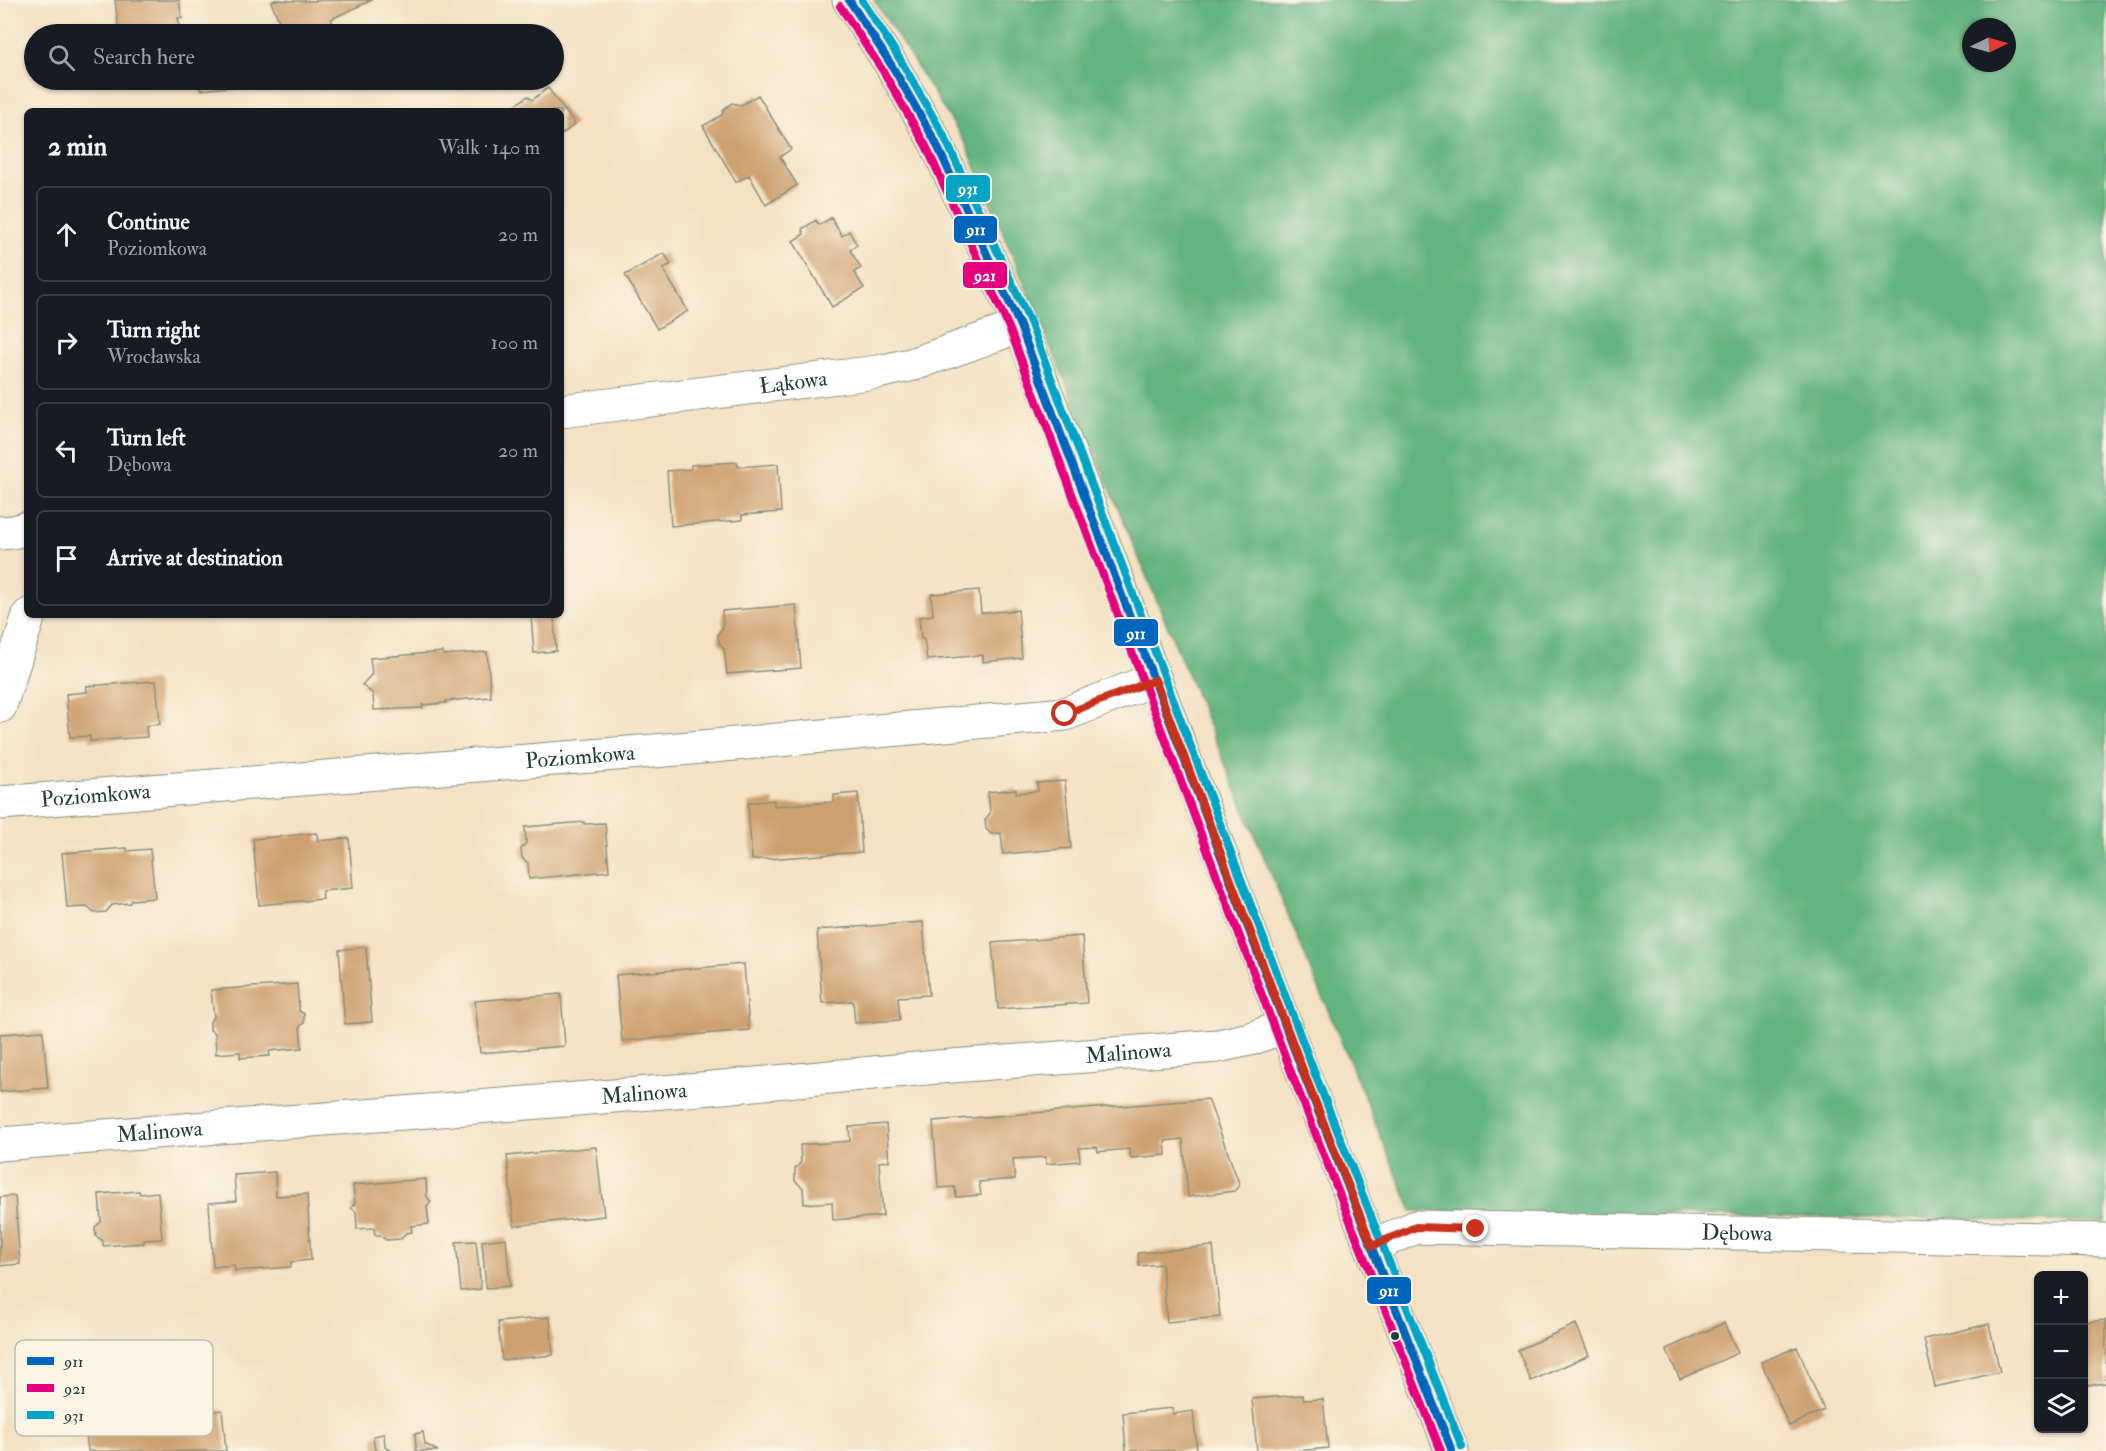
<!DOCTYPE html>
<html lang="en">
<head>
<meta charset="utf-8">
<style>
	:root { --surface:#171b24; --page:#242831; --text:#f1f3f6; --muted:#9ea1a6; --line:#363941 }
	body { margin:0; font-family:"IM FELL Double Pica",serif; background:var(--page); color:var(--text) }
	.controls { position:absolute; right:18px; bottom:18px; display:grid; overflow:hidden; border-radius:9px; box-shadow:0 2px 4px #0004 }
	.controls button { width:54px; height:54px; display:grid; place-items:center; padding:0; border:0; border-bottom:2px solid var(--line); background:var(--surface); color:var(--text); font:30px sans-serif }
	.compass { position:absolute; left:1962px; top:18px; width:54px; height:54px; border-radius:50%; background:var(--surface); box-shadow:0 2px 4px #0004; rotate:85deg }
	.stop { position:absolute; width:18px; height:18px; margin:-14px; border:4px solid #c8321e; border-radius:50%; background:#fff }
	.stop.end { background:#c8321e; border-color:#fff; box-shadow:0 2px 6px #0008 }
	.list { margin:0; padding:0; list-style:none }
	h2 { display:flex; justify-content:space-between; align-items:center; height:78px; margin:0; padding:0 24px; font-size:26px }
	h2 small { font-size:20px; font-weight:400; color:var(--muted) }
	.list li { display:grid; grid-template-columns:39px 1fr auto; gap:18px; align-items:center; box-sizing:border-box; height:96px; margin:0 12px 12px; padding:0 12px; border:2px solid var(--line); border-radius:9px }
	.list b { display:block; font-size:22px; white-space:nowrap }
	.list p { margin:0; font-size:20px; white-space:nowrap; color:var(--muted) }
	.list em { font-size:20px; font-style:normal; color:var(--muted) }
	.icon { flex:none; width:33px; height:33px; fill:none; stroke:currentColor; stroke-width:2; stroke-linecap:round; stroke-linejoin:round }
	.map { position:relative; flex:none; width:2106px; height:1451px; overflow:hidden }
	.search { position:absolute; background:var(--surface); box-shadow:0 2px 4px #0004; left:24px; top:24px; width:540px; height:66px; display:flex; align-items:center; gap:15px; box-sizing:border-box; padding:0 21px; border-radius:33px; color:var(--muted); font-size:22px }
	.panel { position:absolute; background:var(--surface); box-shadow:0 2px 4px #0004; left:24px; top:108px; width:540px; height:510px; border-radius:9px }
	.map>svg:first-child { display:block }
	.forest { fill:#64b480; stroke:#42785a; stroke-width:1.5; fill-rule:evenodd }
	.building { fill:#cda06f }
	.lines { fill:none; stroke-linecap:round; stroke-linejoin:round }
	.street-casing { stroke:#8a8f7c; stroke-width:35 }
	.secondary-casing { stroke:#8a8f7c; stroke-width:35 }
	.street { stroke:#fff; stroke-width:33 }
	.secondary { stroke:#fff; stroke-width:33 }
	.bus-1-casing { stroke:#fcf5e5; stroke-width:12 }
	.bus-2-casing { stroke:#fcf5e5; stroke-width:12 }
	.bus-3-casing { stroke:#fcf5e5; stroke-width:12 }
	.bus-1 { stroke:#0065bd; stroke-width:8 }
	.bus-2 { stroke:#e5007d; stroke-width:8 }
	.bus-3 { stroke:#02a4c6; stroke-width:8 }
	.route { stroke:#c8321e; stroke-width:8 }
	.bus-dot { fill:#1f3d34; stroke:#fcf5e5; stroke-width:2 }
	.labels { text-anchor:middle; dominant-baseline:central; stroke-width:5; stroke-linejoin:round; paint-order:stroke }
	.street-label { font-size:22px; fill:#1f3d34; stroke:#fcf5e5 }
	.key { fill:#fcf5e5; stroke:#babeb0; stroke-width:1.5 }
	.key-label { font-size:16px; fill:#1f3d34 }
	.line-badge { stroke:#fcf5e5; stroke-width:2 }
	.badge-label { font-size:16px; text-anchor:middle; font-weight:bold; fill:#fff }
</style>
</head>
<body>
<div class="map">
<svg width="2106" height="1451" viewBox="0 0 2106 1451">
	<rect width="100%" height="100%" fill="#fcf5e5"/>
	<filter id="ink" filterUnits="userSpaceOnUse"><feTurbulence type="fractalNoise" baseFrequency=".0167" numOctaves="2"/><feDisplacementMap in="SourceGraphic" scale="12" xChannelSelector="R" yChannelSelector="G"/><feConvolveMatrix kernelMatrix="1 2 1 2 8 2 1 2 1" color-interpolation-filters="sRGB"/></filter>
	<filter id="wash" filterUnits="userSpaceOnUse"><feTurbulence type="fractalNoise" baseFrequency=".008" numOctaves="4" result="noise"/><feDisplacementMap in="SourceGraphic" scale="24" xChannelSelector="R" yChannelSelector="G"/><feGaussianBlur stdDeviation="1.35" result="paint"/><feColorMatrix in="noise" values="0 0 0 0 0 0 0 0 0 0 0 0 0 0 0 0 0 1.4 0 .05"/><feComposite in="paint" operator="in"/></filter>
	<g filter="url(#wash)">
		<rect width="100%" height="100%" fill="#f4e1c4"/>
		<path class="forest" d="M874,0H2106V1222L1412,1211L965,142ZM1971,27H2007V63H1971Z"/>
		<g id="blocks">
			<path class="building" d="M115,0H179L182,18H178L181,34H135V31L119,33Z
				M275,0L296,1L372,0L331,19L338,34H285L271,2Z
				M199,80H249V85L200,90Z
				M548,88L575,124L561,135V111H507L528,96L532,100Z
				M758,95L791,149L780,157L797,185L766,205L749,175L736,182L703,126L722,115L724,109L732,103L741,105Z
				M831,218L842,236L849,231L857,245L850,250L861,268L854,272L864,288L832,307L793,241L804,234L802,229L816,220L819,225Z
				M664,253L671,264L663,269L688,311L657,329L625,275Z
				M737,462L738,467L778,464L781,512L742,515V520L671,526L667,471L691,469V465Z
				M979,590L981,613L1018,610L1022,658L983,662V655L927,660L924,639H921L919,617L933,615L931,594Z
				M796,605L801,668L727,674L724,649L719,643L718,634L723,627L722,611Z
				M531,615H554L556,651L534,653Z
				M443,652V655L487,652L491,697L446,701V703L422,705L423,708L374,710L373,694L362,685L372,674L370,658Z
				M156,681L160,724L146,726L147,737L90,741V736L70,737L66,694L87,692L86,686Z
				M1065,781L1071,848L1003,854L1001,833L991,834L986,829L985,820L990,813L988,792L1016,789V793L1038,791L1037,783Z
				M858,793L862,852L752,860L748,803L774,800V806L834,802V795Z
				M584,822V824L605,823L609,871L529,879L528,863L522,858L521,849L526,843L525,827Z
				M317,833L318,841L349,838L353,888L322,891L323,899L259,905L253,839Z
				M127,848V851L150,849L155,898L131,900L130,903L112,905L106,912L94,913L87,907L67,908L62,853Z
				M923,922L929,995L898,997L900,1020L855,1023L853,1001L822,1003L817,930Z
				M1082,936L1087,1003L998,1009L992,943Z
				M366,947L372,1022L345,1024L339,950Z
				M744,964L749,1030L622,1041L616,975Z
				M297,984L299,1011L304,1014V1023L300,1026L302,1048L269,1051L270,1056L240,1058V1052L216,1054L215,1033L210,1030V1021L214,1017L211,990Z
				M561,994L565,1046L480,1053L475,1001Z
				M43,1031L48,1088L0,1092V1034Z
				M1208,1099L1239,1183L1238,1187L1234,1191L1188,1197L1183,1139L1165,1141L1166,1155L1131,1158L1129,1149L1098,1152L1097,1147L1079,1148L1080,1161L1046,1164V1157L1013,1159L1015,1179L979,1182L981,1195L956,1197L955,1187L938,1188L933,1121Z
				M886,1124L889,1161L879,1162L883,1216L833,1220L832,1202L804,1204L803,1188L795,1181V1169L801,1162L800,1145L850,1141L849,1127Z
				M596,1147L604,1216L514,1226L507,1156Z
				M275,1172L276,1196L307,1194L311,1260L291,1262V1267L235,1271L234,1265L213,1267L209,1203L236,1201L234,1175Z
				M426,1179L427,1197L431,1202L427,1207L429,1224L411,1226L412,1232L406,1233L401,1239L386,1240L380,1235H375L374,1228L357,1229L356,1212L351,1208L355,1203L353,1185Z
				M139,1191L140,1194L158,1192L162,1239L144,1240V1243L103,1246V1241L96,1236L95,1227L101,1222L99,1194Z
				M15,1196L20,1264L0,1266V1197Z
				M506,1238L510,1286L486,1288L482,1241Z
				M476,1241L481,1289L461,1291L456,1242Z
				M1213,1246L1220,1317L1167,1322L1162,1264L1139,1266L1138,1253Z
				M550,1317L553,1355L502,1360L498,1322Z
				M2106,1320V1383L2084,1386V1322Z
				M1724,1323L1738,1353L1680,1379L1666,1349Z
				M1576,1324L1589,1355L1531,1381L1518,1350Z
				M1989,1324L2000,1372L1935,1387L1924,1339Z
				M1797,1347L1824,1410L1789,1426L1761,1362Z
				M1302,1395L1304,1400L1323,1399L1328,1448L1297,1451H1257L1252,1399Z
				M191,1404L192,1413L222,1410L226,1451H88L85,1426L134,1421V1430L151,1428L149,1408Z
				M1173,1408V1414L1193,1411L1197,1451H1126L1123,1413Z
				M423,1432L425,1444L438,1451H416L415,1434Z
				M384,1434L385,1447L392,1451H375L373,1436Z"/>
		</g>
	</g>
	<g filter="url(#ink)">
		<use href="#blocks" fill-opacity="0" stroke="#8a8f7c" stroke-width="1.5"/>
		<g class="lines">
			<defs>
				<g id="street">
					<path id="s1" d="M561,411L878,372L914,364L1020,326"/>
					<path d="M0,533L13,532L27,528"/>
					<path d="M0,706L29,615"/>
					<path id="s2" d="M0,803L691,748L1065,714L1155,679"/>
					<path id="s3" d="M0,1144L416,1112L712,1088L938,1067L1218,1046L1250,1039L1286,1026"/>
					<path id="s4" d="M1372,1246L1416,1227L2106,1240"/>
				</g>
				<path id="secondary" d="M849,0L892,66L935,141L1020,326L1072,460L1303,1073L1452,1451"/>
			</defs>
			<use href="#street" class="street-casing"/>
			<use href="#secondary" class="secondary-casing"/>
			<use href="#street" class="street"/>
			<use href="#secondary" class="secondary"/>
			<defs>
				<path id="bus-1" d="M849,0L892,66L935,141L1020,326L1303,1073L1452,1451"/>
				<path id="bus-2" d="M840,6L883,71L926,146L1010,330L1293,1077L1441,1451"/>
				<path id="bus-3" d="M862,0L901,61L944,136L1030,322L1313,1069L1462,1447"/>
			</defs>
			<use href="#bus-1" class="bus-1-casing"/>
			<use href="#bus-2" class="bus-2-casing"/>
			<use href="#bus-3" class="bus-3-casing"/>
			<use href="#bus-1" class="bus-1"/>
			<use href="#bus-2" class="bus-2"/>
			<use href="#bus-3" class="bus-3"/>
		</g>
	</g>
	<g class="lines" filter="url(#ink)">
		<path class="route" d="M1065,714L1155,680L1304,1073L1372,1246L1416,1227L1476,1229"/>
	</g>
	<circle class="bus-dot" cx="1395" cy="1336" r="5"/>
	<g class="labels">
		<g class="street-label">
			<text stroke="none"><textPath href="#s1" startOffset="234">Łąkowa</textPath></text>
			<text stroke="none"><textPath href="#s2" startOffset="582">Poziomkowa</textPath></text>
			<text stroke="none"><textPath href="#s2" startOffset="96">Poziomkowa</textPath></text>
			<text stroke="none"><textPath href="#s3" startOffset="1132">Malinowa</textPath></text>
			<text stroke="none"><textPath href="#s3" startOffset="646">Malinowa</textPath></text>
			<text stroke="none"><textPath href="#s3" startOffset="160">Malinowa</textPath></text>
			<text stroke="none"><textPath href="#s4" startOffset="369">Dębowa</textPath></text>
		</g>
	</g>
	<rect x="15" y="1340" width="198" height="96" rx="9" class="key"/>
	<rect x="27" y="1357" width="27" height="8" fill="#0065bd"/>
	<rect x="27" y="1384" width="27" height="8" fill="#e5007d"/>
	<rect x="27" y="1411" width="27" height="8" fill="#02a4c6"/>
	<g class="key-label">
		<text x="64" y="1367">911</text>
		<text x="64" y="1394">921</text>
		<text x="64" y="1421">931</text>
	</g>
	<g class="line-badge">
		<rect x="945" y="174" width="46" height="29" rx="6" fill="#02a4c6"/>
		<rect x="953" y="215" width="45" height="29" rx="6" fill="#0065bd"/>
		<rect x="962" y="261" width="46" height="28" rx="6" fill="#e5007d"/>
		<rect x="1113" y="618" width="46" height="29" rx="6" fill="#0065bd"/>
		<rect x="1366" y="1276" width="46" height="29" rx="6" fill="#0065bd"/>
	</g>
	<g class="badge-label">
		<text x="968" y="194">931</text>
		<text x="976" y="235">911</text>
		<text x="985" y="281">921</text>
		<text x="1136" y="639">911</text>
		<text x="1389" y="1296">911</text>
	</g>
</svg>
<div class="controls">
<button>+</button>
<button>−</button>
<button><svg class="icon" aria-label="layers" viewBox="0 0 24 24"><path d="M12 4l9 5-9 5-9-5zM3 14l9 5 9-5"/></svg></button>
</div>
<svg class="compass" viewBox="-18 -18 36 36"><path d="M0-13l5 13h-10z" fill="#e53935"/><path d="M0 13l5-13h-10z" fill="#9ea1a6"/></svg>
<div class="stop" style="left:1065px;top:714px"></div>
<div class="stop end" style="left:1476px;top:1229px"></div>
<div class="search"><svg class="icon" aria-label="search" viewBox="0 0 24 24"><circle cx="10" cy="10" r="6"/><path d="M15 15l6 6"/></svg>Search here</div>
<section class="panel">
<h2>2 min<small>Walk · 140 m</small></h2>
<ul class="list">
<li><svg class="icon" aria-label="ahead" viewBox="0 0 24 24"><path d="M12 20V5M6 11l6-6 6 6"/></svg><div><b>Continue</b><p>Poziomkowa</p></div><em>20 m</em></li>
<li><svg class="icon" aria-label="right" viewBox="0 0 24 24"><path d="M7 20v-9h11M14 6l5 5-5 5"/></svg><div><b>Turn right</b><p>Wrocławska</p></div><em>100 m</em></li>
<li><svg class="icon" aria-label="left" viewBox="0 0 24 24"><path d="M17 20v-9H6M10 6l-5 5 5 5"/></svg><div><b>Turn left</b><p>Dębowa</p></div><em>20 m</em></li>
<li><svg class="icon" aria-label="arrive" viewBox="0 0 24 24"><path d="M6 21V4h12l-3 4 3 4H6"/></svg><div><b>Arrive at destination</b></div></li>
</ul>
</section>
</div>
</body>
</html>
